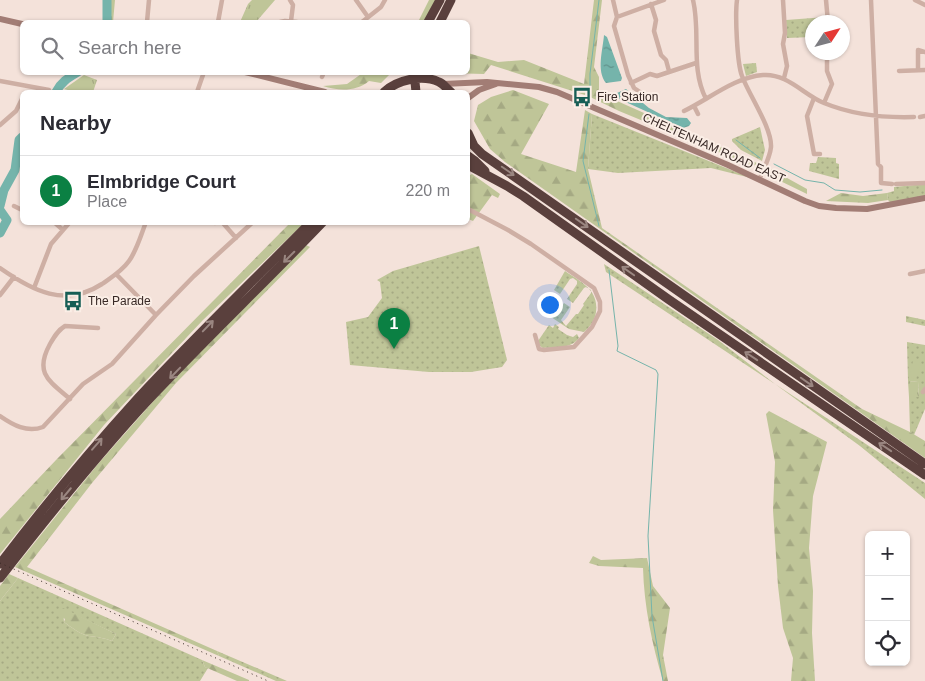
<!DOCTYPE html>
<html lang="en">
<head>
<meta charset="utf-8">
<style>
	:root { --surface:#fff; --page:#f7f7f7; --text:#2b2b33; --muted:#7c7c81; --line:#e1e1e2; --accent:#0b8043 }
	body { margin:0; font-family:Helvetica,sans-serif; background:var(--page); color:var(--text) }
	.controls { position:absolute; right:15px; bottom:15px; display:grid; overflow:hidden; border-radius:8px; box-shadow:0 1px 4px #0004 }
	.controls button { width:45px; height:45px; display:grid; place-items:center; padding:0; border:0; border-bottom:1px solid var(--line); background:var(--surface); color:var(--text); font:25px sans-serif }
	.compass { position:absolute; left:805px; top:15px; width:45px; height:45px; border-radius:50%; background:var(--surface); box-shadow:0 1px 4px #0004; rotate:54deg }
	.you { position:absolute; left:549px; top:304px; width:18px; height:18px; margin:-12px; border:4px solid #fff; border-radius:50%; background:#1a73e8; box-shadow:0 0 0 8px #1a73e833 }
	.badge { display:grid; place-items:center; width:32px; height:32px; border-radius:50%; background:var(--accent); color:#fff; font-size:16px; font-weight:700 }
	.pin { position:absolute; translate:-50% -41px; filter:drop-shadow(0 1px 2px #0008) }
	.pin::after { content:''; position:absolute; top:26px; width:18px; height:15px; background:inherit; clip-path:polygon(0 0,100% 0,50% 100%) }
	.list { margin:0; padding:0; list-style:none }
	h2 { display:flex; justify-content:space-between; align-items:center; height:65px; margin:0; padding:0 20px; font-size:21px }
	h2 small { font-size:16px; font-weight:400; color:var(--muted) }
	.list li { display:grid; grid-template-columns:32px 1fr auto; gap:15px; align-items:center; box-sizing:border-box; height:70px; padding:0 20px; border-top:1px solid var(--line) }
	.list b { display:block; font-size:19px; white-space:nowrap }
	.list p { margin:0; font-size:16px; white-space:nowrap; color:var(--muted) }
	.list em { font-size:16px; font-style:normal; color:var(--muted) }
	.icon { flex:none; width:28px; height:28px; fill:none; stroke:currentColor; stroke-width:2; stroke-linecap:round; stroke-linejoin:round }
	.map { position:relative; flex:none; width:925px; height:681px; overflow:hidden }
	.search { position:absolute; background:var(--surface); box-shadow:0 1px 4px #0004; left:20px; top:20px; width:450px; height:55px; display:flex; align-items:center; gap:12px; box-sizing:border-box; padding:0 18px; border-radius:8px; color:var(--muted); font-size:19px }
	.panel { position:absolute; background:var(--surface); box-shadow:0 1px 4px #0004; left:20px; top:90px; width:450px; height:135px; border-radius:8px }
	.map>svg:first-child { display:block }
	.grass { fill:url(#grass-dots); fill-rule:evenodd }
	.forest { fill:url(#forest-firs) }
	.park { fill:url(#park-tufts) }
	.pitch { fill:#bfc598 }
	.water { fill:url(#water-ripples) }
	.lines { fill:none; stroke-linecap:round; stroke-linejoin:round }
	.stream { stroke:#75b4ab; stroke-width:1 }
	.river { stroke:#75b4ab; stroke-width:9 }
	.street { stroke:#ceafa4; stroke-width:4.5 }
	.secondary { stroke:#a27d75; stroke-width:6 }
	.highway { stroke:#5a403d; stroke-width:9 }
	.rail { stroke:#382926; stroke-width:1; stroke-dasharray:1 4; stroke-linecap:butt }
	.oneway { stroke:#9a8681 }
	.labels { text-anchor:middle; dominant-baseline:central; stroke-width:4; stroke-linejoin:round; paint-order:stroke }
	.poi-label { font-size:12px; fill:#382926; stroke:#fbeee6; text-anchor:start }
	.street-label { font-size:12px; fill:#382926; stroke:#fbeee6 }
</style>
</head>
<body>
<div class="map">
<svg width="925" height="681" viewBox="0 0 925 681">
	<defs>
		<pattern id="grass-dots" width="8" height="8" patternUnits="userSpaceOnUse" patternTransform="scale(1.25)"><rect width="8" height="8" fill="#bfc598"/><path d="M2 2h.1M6 6h.1" fill="none" stroke="#a5a983" stroke-width="1.8" stroke-linecap="round"/></pattern>
		<pattern id="forest-firs" width="22" height="20" patternUnits="userSpaceOnUse" patternTransform="scale(1.25)"><rect width="22" height="20" fill="#bfc598"/><path d="M5 1l3.5 6h-7zM16 11l3.5 6h-7z" fill="#a5a983"/></pattern>
		<pattern id="park-tufts" width="24" height="20" patternUnits="userSpaceOnUse" patternTransform="scale(1.25)"><rect width="24" height="20" fill="#bfc598"/><path d="M3 7l-1-3M5 7V3M7 7l1-3M15 17l-1-3M17 17v-4M19 17l1-3" fill="none" stroke="#a5a983"/></pattern>
		<pattern id="water-ripples" width="26" height="14" patternUnits="userSpaceOnUse" patternTransform="scale(1.25)"><rect width="26" height="14" fill="#75b4ab"/><path d="M2 4q2-2 4 0t4 0M15 11q2-2 4 0t4 0" fill="none" stroke="#61928b"/></pattern>
	</defs>
	<rect width="100%" height="100%" fill="#f4e2da"/>
	<path class="grass" d="M826,17L827,22H812V37L787,38L786,20Z
		M756,63L757,72L746,76L743,64Z
		M592,114L751,178L711,168L618,173L588,169Z
		M760,127L765,150L762,161L741,150L732,141V139Z
		M818,157L836,158V163L839,164V179L809,171L810,163H816Z
		M925,184V198L893,205L888,200L887,193L894,191V187Z
		M479,246L507,360L502,367L471,372H429L350,365L346,322L368,317L382,298L380,282L377,280L393,271Z
		M604,264L718,340L775,384L925,483V499L860,446L775,384L606,272Z
		M565,271C581,282 599,290 596,312C595,320 590,327 584,332L569,329L539,309L551,294L557,298L548,312L553,317L555,316L564,303L570,307L561,320L566,326L576,314H578L584,305L583,304L591,293V290L586,287L584,288L573,303L567,299L577,284V281L573,278L570,279L560,294L554,290Z
		M906,316L925,320V326L906,322Z
		M555,324L559,327L558,329L567,335L573,337L577,334L579,338C571,349 556,347 543,348L540,346L538,341L549,325L553,328Z
		M907,342L925,345V409L914,435L910,432L909,397H919L918,382L908,381Z
		M18,578L202,660L205,667L208,668L200,681H0V601ZM63,609L116,634L112,641C104,638 97,637 89,636C81,635 71,627 64,622Z
		M217,651L287,681H276L219,656Z"/>
	<path class="forest" d="M429,0H436L424,22H418Z
		M594,0H602L594,67L599,77V93L759,164L752,166L619,111L586,95L585,88V95L491,65L484,74L446,73L468,72V53L498,62L524,60L584,84Z
		M364,72L391,73L381,83L369,81C356,92 338,91 323,86L347,84Z
		M513,90L549,104L521,154L576,172L585,110L592,114L588,169L602,228L862,409L910,432L925,441V458L505,162L490,149L474,121L478,105L491,97Z
		M769,168L807,189V194L770,176Z
		M472,174L500,194L498,198L492,195L473,221L468,219V176Z
		M841,193L863,196L887,193L888,200L868,203L826,201Z
		M290,223H304L203,320L104,425L0,554V519L56,460Z
		M306,245L310,247L176,383L92,483L27,567L217,651L219,656L15,567L98,464L173,379Z
		M769,411L827,442L813,496L809,548L813,591L812,633L815,681H791L793,658L783,628L778,586L773,510L775,462L766,414Z
		M593,556L601,560L647,558L653,586L670,608L663,655L668,681H663C652,644 644,606 643,568L599,566L589,563Z
		M9,574L18,578L0,601V586Z
		M63,608L116,634L112,641C104,638 97,637 89,636C81,635 71,627 64,622L65,619L59,615Z
		M202,660L249,680V681H237L205,667Z"/>
	<path class="park" d="M107,0H115L113,22H107Z
		M252,0H275L256,22H240L248,4Z
		M84,75L97,80L93,92H75L64,89Z
		M908,381L918,382L919,397H909Z"/>
	<path class="pitch" d="M913,361L921,363L916,379L909,377Z"/>
	<path class="water" d="M604,35L607,37L622,78L621,81L606,83C596,71 603,49 604,35Z
		M626,89L649,108L666,117L687,118L691,123L689,126L683,128L619,99L616,97L617,93Z"/>
	<g class="lines">
		<path class="stream" d="M590,95V74L599,0
			M589,114L583,161L599,226
			M736,140L760,158
			M774,164L805,180L824,183L835,190L860,192L882,190
			M609,270L618,346L617,351L656,370L658,374L648,536L652,616L663,681"/>
		<path class="river" d="M107,22V0
			M56,92C61,82 68,78 78,72
			M0,206L4,190L15,170L19,140L22,137
			M0,210L7,220L0,233"/>
		<path class="street" d="M290,0L293,5L291,21
			M356,0L368,17
			M613,0L617,17L614,26L628,75L634,88L640,92
			M693,0C701,33 690,68 706,99
			M737,0C735,15 737,63 742,76C749,95 772,128 771,147C770,158 763,170 759,180
			M783,0L785,33L783,44L787,66L784,78
			M826,0L828,22
			M871,0L878,164L881,167V183L892,184
			M915,0L925,5
			M651,4L656,20L654,31L661,55L666,60L669,71
			M617,17L664,0
			M147,22L149,0
			M218,22L222,0
			M280,22L285,21L297,22
			M362,22L381,7L385,0
			M918,70V50L925,52
			M899,71L925,70
			M322,77L324,72
			M0,81L49,90
			M631,83L650,74L657,76L696,63
			M197,92L204,72
			M814,98L807,116L814,154H820
			M824,103L832,84L827,71V52
			M694,106L698,114
			M684,111C709,99 735,77 763,75C787,73 804,95 824,103C853,115 883,118 914,117
			M920,117L925,116
			M0,125L16,111L22,99
			M896,184L925,183
			M14,206L22,210
			M468,209L508,230L531,244L594,288L600,302V311L592,327L574,347L544,350L539,349L535,335
			M54,222L63,230
			M222,222L236,238
			M215,223V222
			M0,268C33,291 65,308 102,284C112,277 122,271 129,261C137,250 141,235 146,222
			M116,274L156,315
			M910,274L925,271
			M34,288L51,244L70,222
			M0,295L14,277
			M923,392L925,389
			M70,399C49,381 34,373 50,344C54,337 58,330 65,326L98,328
			M0,416C13,425 27,433 43,427L83,384L112,364L156,315L194,276L253,222"/>
		<path class="secondary" d="M0,19L22,24
			M245,72L325,92
			M443,84L487,82L539,87L557,92L728,165L805,201L819,206L836,208L867,209L925,198
			M468,98L479,90L496,84"/>
		<path class="highway" d="M428,22L440,0
			M440,22L451,0
			M414,72L416,92
			M384,92C397,80 422,74 439,82C444,84 447,89 451,92
			M468,133L474,146L482,154L925,464
			M468,156L475,161L485,171
			M468,165L507,186L523,196L668,299L925,475
			M0,564C44,506 90,451 138,398C194,338 253,281 311,222
			M0,578C45,520 91,463 140,409C199,345 263,285 323,222"/>
		<path class="rail" d="M0,563L268,681"/>
	</g>
	<defs><path id="oneway-shaft" d="M-6 0H5M1.5-3L5.5 0L1.5 3" fill="none" stroke-width="1.6" stroke-linecap="round" stroke-linejoin="round" transform="scale(1.25)"/></defs>
	<g class="oneway">
		<use href="#oneway-shaft" transform="translate(508 171) rotate(35)"/>
		<use href="#oneway-shaft" transform="translate(582 223) rotate(35)"/>
		<use href="#oneway-shaft" transform="translate(289 257) rotate(135)"/>
		<use href="#oneway-shaft" transform="translate(628 271) rotate(-145)"/>
		<use href="#oneway-shaft" transform="translate(208 326) rotate(-46)"/>
		<use href="#oneway-shaft" transform="translate(751 356) rotate(-146)"/>
		<use href="#oneway-shaft" transform="translate(175 373) rotate(134)"/>
		<use href="#oneway-shaft" transform="translate(807 382) rotate(35)"/>
		<use href="#oneway-shaft" transform="translate(97 444) rotate(-49)"/>
		<use href="#oneway-shaft" transform="translate(885 447) rotate(-146)"/>
		<use href="#oneway-shaft" transform="translate(66 494) rotate(130)"/>
	</g>
	<defs>
		<symbol id="bus-bare" viewBox="-9 -9 18 18"><path d="M-5-6H5V4H4V6H2V4H-2V6H-4V4H-5ZM-3.5-4V0h7V-4ZM-3.5 1.2v1.5H-2V1.2ZM2 1.2v1.5H3.5V1.2Z" fill="#175e55" stroke="#fbeee6" stroke-width="2.5" paint-order="stroke"/></symbol>
	</defs>
	<g fill-rule="evenodd">
		<use href="#bus-bare" x="568" y="83" width="28" height="28"/>
		<use href="#bus-bare" x="59" y="287" width="28" height="28"/>
	</g>
	<g class="labels">
		<g class="poi-label">
			<text x="597" y="97">Fire Station</text>
			<text x="88" y="301">The Parade</text>
		</g>
		<g class="street-label">
			<text transform="translate(714 148) rotate(24)">CHELTENHAM ROAD EAST</text>
		</g>
	</g>
</svg>
<div class="controls">
<button>+</button>
<button>−</button>
<button><svg class="icon" aria-label="locate" viewBox="0 0 24 24"><circle cx="12" cy="12" r="6"/><path d="M12 2v4M12 18v4M2 12h4M18 12h4"/></svg></button>
</div>
<svg class="compass" viewBox="-18 -18 36 36"><path d="M0-13l5 13h-10z" fill="#e53935"/><path d="M0 13l5-13h-10z" fill="#7c7c81"/></svg>
<div class="you"></div>
<div class="pin badge" style="left:394px;top:349px">1</div>
<div class="search"><svg class="icon" aria-label="search" viewBox="0 0 24 24"><circle cx="10" cy="10" r="6"/><path d="M15 15l6 6"/></svg>Search here</div>
<section class="panel">
<h2>Nearby<small></small></h2>
<ul class="list">
<li><span class="badge">1</span><div><b>Elmbridge Court</b><p>Place</p></div><em>220 m</em></li>
</ul>
</section>
</div>
</body>
</html>
